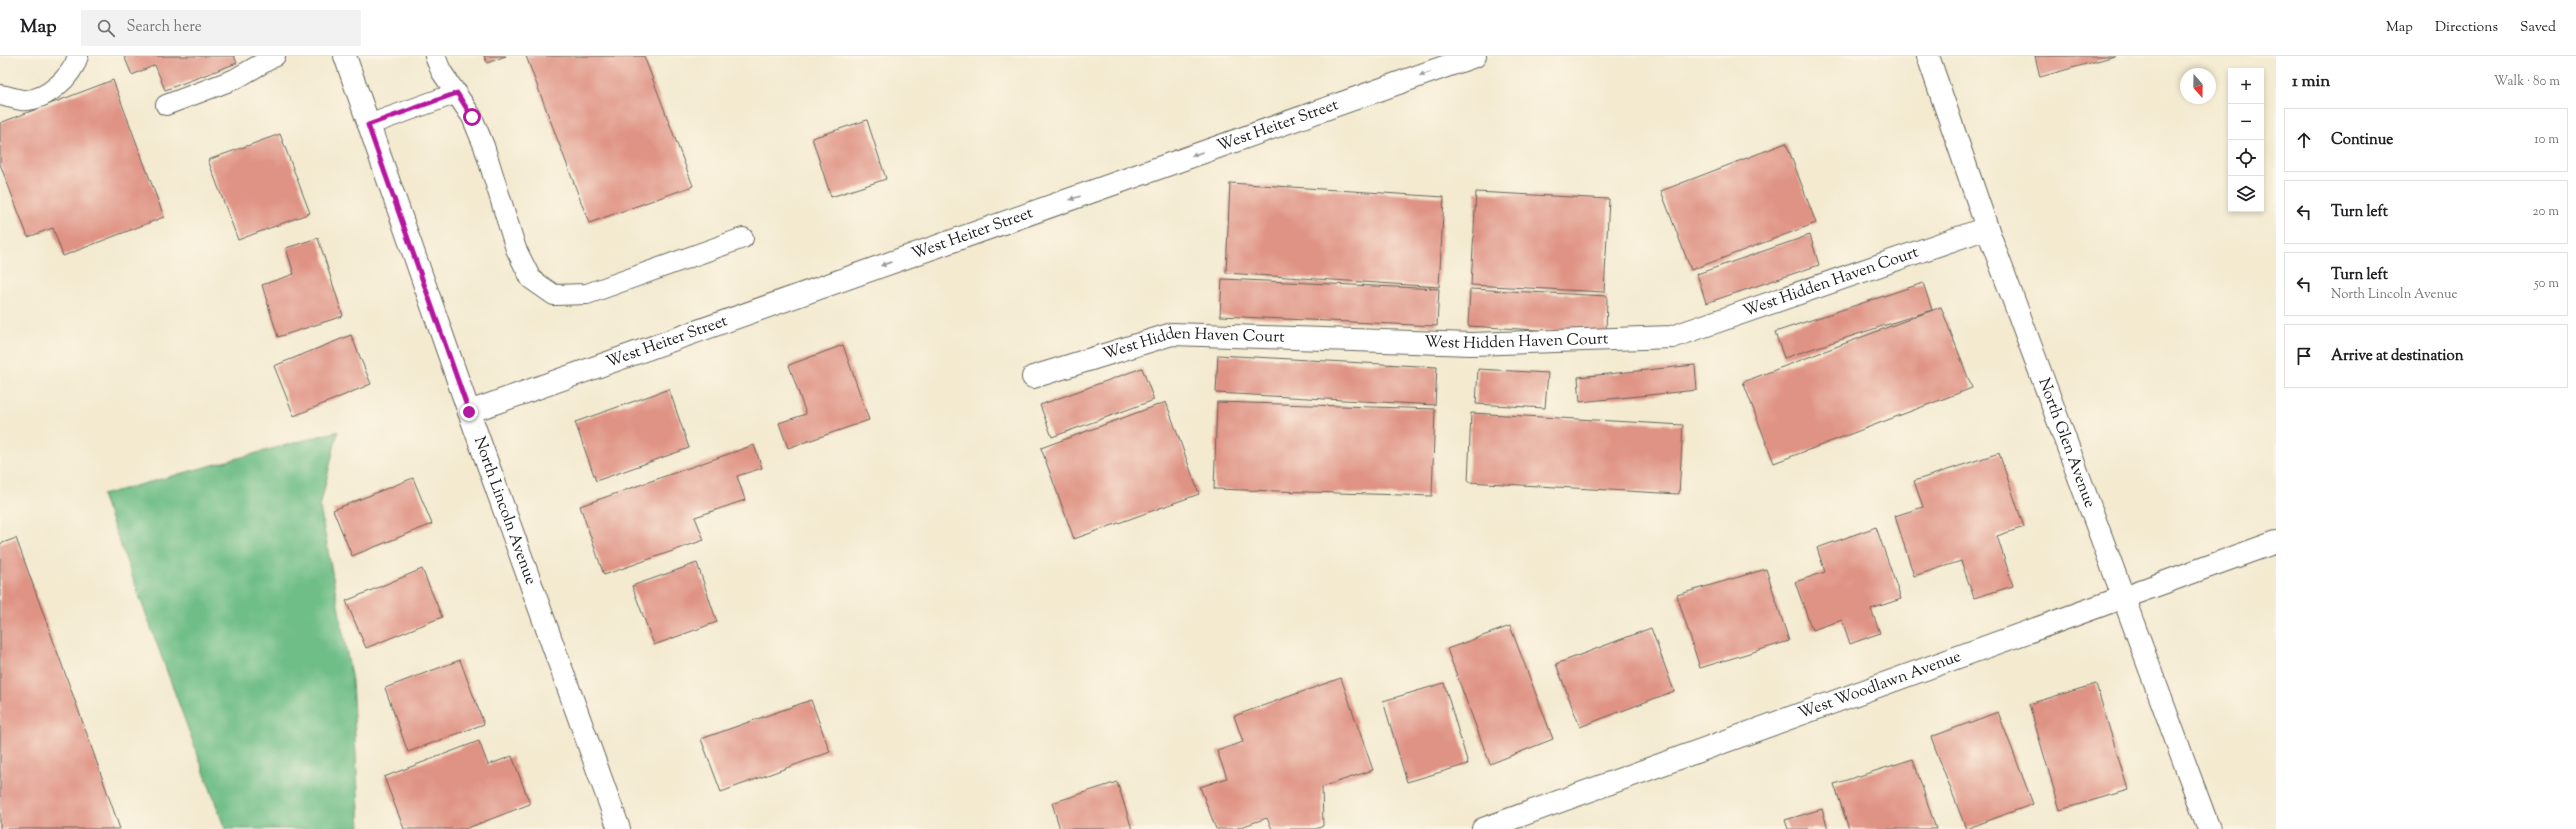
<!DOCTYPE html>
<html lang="en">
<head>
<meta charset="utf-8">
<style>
	:root { --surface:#fff; --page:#f2f2f2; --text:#202124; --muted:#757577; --line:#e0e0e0 }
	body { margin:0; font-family:"Sorts Mill Goudy",serif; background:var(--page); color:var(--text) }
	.controls { position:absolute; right:12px; top:12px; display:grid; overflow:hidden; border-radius:0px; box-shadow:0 2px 6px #0003 }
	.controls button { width:36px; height:36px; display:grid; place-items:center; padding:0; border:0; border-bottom:1px solid var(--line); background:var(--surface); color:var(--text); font:20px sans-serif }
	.compass { position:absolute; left:2180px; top:12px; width:36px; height:36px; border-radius:50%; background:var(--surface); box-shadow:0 2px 6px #0003; rotate:160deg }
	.stop { position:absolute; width:12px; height:12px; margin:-9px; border:3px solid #b5179e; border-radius:50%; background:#fff }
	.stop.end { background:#b5179e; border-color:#fff; box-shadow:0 1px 4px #0008 }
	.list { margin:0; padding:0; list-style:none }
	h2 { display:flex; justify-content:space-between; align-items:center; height:52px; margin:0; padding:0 16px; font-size:17px }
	h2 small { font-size:13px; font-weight:400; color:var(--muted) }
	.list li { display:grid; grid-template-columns:26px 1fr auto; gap:12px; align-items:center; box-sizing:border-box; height:64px; margin:0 8px 8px; padding:0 8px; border:1px solid var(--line); border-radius:0px }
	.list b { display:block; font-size:15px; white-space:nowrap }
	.list p { margin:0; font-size:13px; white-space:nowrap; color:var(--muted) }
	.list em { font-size:13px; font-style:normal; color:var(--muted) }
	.icon { flex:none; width:22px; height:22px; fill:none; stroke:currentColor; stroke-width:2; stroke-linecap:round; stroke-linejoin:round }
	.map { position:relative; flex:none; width:2276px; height:773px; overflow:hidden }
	header { display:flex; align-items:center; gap:24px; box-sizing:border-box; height:56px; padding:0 20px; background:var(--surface); border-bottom:1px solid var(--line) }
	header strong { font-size:19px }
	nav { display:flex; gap:22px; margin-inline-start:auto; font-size:14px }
	.search { width:280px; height:36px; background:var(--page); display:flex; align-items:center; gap:10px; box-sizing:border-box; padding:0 14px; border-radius:0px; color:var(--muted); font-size:15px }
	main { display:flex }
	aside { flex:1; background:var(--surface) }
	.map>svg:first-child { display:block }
	.forest { fill:#70be87; stroke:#466d52 }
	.building { fill:#df9384 }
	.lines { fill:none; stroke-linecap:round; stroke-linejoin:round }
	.lane-casing { stroke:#67645b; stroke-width:22 }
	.street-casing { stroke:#67645b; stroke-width:24 }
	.lane { stroke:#fff; stroke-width:20 }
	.street { stroke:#fff; stroke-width:22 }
	.oneway { fill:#999 }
	.route { stroke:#b5179e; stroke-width:5 }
	.labels { text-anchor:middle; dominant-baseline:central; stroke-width:3.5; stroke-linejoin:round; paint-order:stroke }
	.street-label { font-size:16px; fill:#1c1c1c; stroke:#fcf5e5 }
</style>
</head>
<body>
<header>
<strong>Map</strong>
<div class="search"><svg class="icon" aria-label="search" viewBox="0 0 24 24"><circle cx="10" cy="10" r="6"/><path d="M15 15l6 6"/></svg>Search here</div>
<nav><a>Map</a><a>Directions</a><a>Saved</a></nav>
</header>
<main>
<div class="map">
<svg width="2276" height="773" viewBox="0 0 2276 773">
	<rect width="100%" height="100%" fill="#fcf5e5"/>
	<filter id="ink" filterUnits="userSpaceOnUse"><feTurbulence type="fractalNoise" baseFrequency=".025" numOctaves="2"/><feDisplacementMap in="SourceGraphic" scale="8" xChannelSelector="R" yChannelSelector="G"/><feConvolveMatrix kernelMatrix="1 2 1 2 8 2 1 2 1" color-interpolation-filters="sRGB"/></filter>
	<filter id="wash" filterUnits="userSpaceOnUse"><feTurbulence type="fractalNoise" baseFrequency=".012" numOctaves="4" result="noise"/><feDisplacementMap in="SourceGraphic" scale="16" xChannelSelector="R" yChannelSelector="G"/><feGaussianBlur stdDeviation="0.9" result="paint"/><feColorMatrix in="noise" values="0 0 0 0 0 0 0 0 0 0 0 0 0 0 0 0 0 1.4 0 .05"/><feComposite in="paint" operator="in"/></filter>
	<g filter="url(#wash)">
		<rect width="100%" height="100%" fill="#f3ead0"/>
		<path class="forest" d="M338,375L320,451L352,625L360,773H225L102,439Z"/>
		<g id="blocks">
			<path class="building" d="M124,0H234L237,7L165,34L155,9L132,19Z
				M484,0H506L487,7Z
				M526,0H644L693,130L589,167Z
				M2035,0H2115L2040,21Z
				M113,24L164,161L63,200L53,172L28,181L0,108V67Z
				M867,64L886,123L831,141L812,82Z
				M280,78L310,157L238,184L208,104Z
				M1786,87L1816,167L1691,214L1661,135Z
				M1230,127L1444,141L1439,231L1226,217Z
				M1476,136L1609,143L1604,236L1471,229Z
				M1810,179L1819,209L1706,247L1697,218Z
				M318,182L343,260L278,281L262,229L294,218L286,192Z
				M1222,223L1439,233L1437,270L1220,260Z
				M1923,227L1932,254L1784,302L1775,276Z
				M1470,233L1607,240L1606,278L1468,270Z
				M1941,251L1972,332L1774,407L1743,326Z
				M351,279L371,328L294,360L274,310Z
				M843,289L869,364L788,392L779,367L806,358L789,309Z
				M1218,299L1437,311L1435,349L1216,337Z
				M1695,309L1697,334L1580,346L1578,321Z
				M1142,312L1154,344L1052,381L1040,349Z
				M1478,313L1548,317L1545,352L1476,348Z
				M669,333L689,392L596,425L575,366Z
				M1166,346L1199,438L1074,483L1041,392Z
				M1217,346L1435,353L1432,440L1214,433Z
				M1471,357L1683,369L1679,438L1468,426Z
				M754,389L762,412L737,420L745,444L695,461L704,484L604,519L580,450Z
				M1999,397L2024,471L1997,480L2013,530L1974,542L1961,505L1914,520L1895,460L1923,451L1914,425Z
				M413,422L432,468L352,500L333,454Z
				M1876,471L1901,543L1871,553L1880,577L1850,588L1842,564L1812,574L1795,526L1825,516L1817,492Z
				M16,482L83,667L120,773H0V488Z
				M697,507L717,566L654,589L632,530Z
				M422,513L442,561L366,592L346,545Z
				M1766,513L1789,585L1700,612L1677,539Z
				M1510,570L1553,683L1490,708L1447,593Z
				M1651,572L1674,635L1580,671L1556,608Z
				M460,604L484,668L408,696L385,632Z
				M1341,622L1373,714L1322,731L1323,770L1316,773H1272L1267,762L1235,773H1216L1200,731L1227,722L1217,695L1243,686L1234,660Z
				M1444,627L1468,708L1407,726L1383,645Z
				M2096,628L2128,734L2060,754L2029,648Z
				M811,644L830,696L721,736L701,683Z
				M1998,656L2033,748L1966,773L1931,681Z
				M479,685L488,709L512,700L530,748L465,773H404L384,721Z
				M1913,703L1936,773H1849L1834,728Z
				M1117,726L1132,773H1060L1052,747Z
				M1822,753L1828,773H1788L1785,764Z"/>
		</g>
	</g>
	<g filter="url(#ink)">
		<use href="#blocks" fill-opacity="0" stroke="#67645b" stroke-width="1"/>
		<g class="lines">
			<defs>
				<path id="lane" d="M435,0L441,15L472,61L484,90L516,193L531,223L554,239L587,238L743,182
					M0,39C7,40 15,43 22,44C45,46 72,21 78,0
					M166,49L235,23L275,0
					M368,69L457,37"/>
				<g id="street">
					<path id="s1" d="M345,0L469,356L619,773"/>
					<path id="s2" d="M1928,0L1987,172L2209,773"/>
					<path id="s3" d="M1033,321L1172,278L1471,288L1672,281L1987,172"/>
					<path id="s4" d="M469,356L1475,0"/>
					<path id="s5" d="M1483,773L2276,486"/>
				</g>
			</defs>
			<use href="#lane" class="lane-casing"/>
			<use href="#street" class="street-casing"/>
			<use href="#lane" class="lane"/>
			<use href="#street" class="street"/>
		</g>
		<defs><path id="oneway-solid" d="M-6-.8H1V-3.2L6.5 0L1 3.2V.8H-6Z"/></defs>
		<g class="oneway">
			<use href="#oneway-solid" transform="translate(1425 18) rotate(161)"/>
			<use href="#oneway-solid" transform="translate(1197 98) rotate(161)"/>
			<use href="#oneway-solid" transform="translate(1075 142) rotate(161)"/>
			<use href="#oneway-solid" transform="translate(886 208) rotate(161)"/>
		</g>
	</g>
	<g class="lines" filter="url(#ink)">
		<path class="route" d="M469,356L368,69L457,37L472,61"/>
	</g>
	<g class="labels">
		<g class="street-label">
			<text stroke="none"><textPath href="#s4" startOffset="858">West Heiter Street</textPath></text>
			<text stroke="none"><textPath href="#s4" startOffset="534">West Heiter Street</textPath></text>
			<text stroke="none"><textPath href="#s3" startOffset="814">West Hidden Haven Court</textPath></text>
			<text stroke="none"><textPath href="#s3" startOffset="490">West Hidden Haven Court</textPath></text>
			<text stroke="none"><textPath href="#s4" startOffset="210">West Heiter Street</textPath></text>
			<text stroke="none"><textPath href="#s3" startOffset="166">West Hidden Haven Court</textPath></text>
			<text stroke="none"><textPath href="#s2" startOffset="411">North Glen Avenue</textPath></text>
			<text stroke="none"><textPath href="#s1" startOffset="482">North Lincoln Avenue</textPath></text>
			<text stroke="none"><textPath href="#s5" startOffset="422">West Woodlawn Avenue</textPath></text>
		</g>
	</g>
</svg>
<div class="controls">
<button>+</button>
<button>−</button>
<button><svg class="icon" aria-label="locate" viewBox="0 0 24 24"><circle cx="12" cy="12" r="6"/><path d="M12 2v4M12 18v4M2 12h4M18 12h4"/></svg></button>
<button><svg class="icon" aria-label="layers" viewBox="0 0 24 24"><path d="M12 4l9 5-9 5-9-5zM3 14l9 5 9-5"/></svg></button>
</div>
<svg class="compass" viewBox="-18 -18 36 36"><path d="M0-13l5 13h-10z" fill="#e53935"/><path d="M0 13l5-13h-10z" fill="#757577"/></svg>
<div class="stop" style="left:472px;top:61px"></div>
<div class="stop end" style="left:469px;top:356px"></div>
</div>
<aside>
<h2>1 min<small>Walk · 80 m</small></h2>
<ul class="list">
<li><svg class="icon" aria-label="ahead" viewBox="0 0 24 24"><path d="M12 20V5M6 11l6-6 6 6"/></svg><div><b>Continue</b></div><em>10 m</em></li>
<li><svg class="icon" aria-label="left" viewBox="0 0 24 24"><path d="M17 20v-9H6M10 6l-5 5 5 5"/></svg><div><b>Turn left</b></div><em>20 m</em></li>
<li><svg class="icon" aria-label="left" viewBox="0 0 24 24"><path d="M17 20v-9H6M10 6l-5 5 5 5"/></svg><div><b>Turn left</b><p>North Lincoln Avenue</p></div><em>50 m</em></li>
<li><svg class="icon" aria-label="arrive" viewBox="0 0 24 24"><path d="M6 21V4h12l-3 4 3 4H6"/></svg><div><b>Arrive at destination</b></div></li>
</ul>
</aside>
</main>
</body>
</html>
